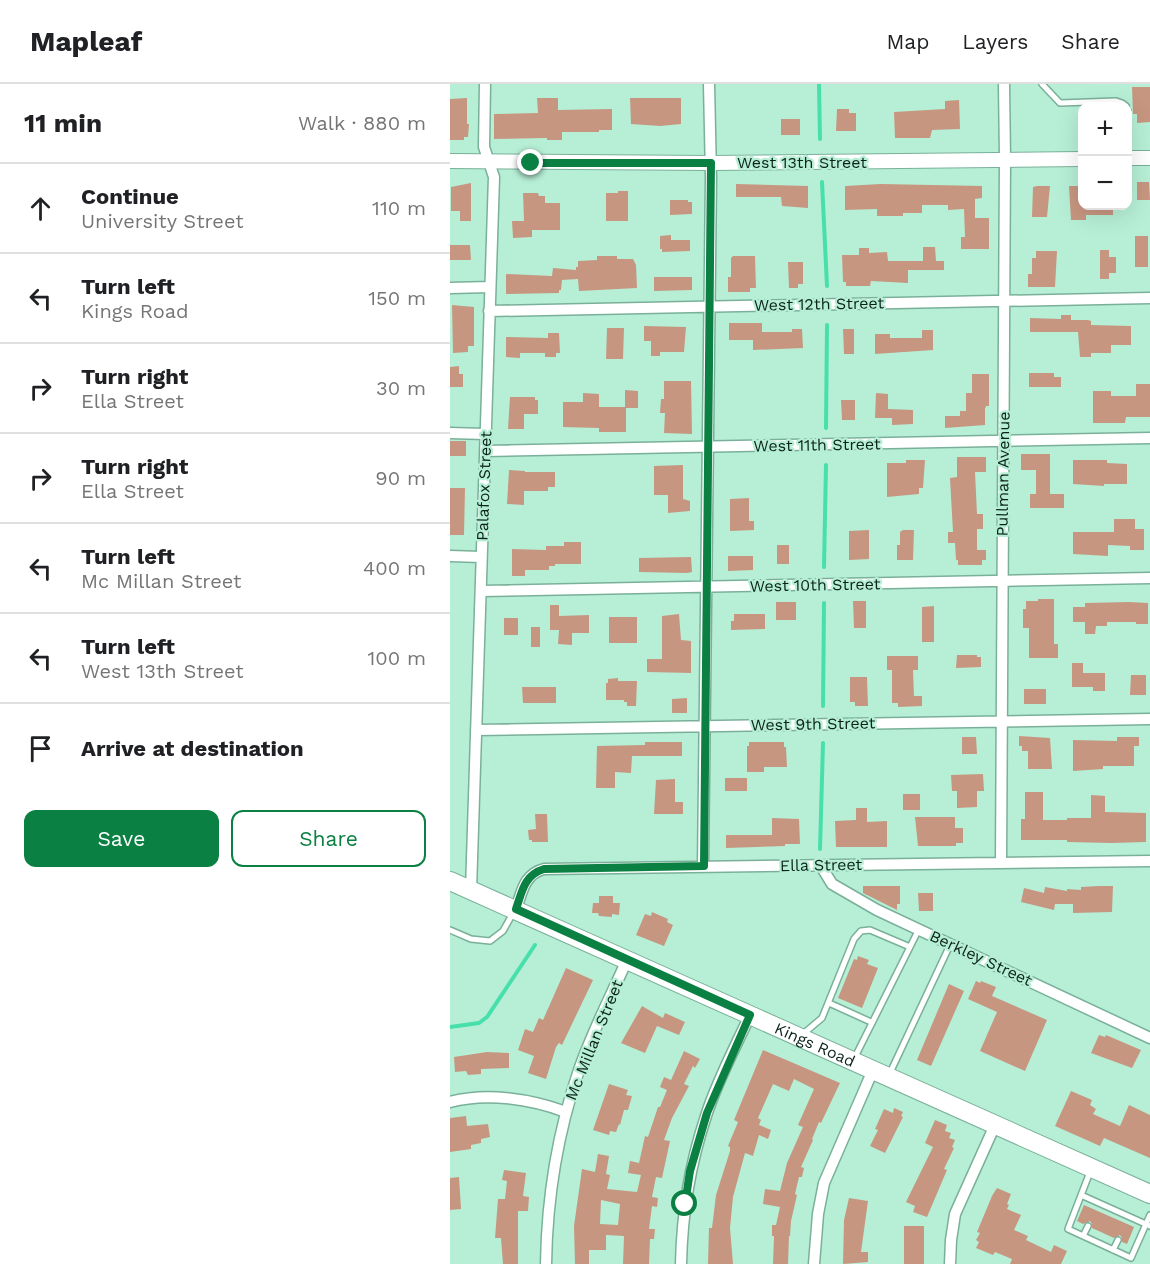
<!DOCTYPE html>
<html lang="en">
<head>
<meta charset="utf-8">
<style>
	:root { --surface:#fff; --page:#f6f6f6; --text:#202124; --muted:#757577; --line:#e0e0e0; --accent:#0b8043 }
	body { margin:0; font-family:"Work Sans",sans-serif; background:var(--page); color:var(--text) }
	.controls { position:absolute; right:18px; top:18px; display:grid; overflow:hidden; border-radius:12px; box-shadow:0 6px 24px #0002 }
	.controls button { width:54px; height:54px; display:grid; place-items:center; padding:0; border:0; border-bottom:2px solid var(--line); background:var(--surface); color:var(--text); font:30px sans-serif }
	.stop { position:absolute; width:18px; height:18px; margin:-14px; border:4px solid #0b8043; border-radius:50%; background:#fff }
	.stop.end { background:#0b8043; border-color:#fff; box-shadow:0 2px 6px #0008 }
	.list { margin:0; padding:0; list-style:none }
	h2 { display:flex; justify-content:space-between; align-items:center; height:78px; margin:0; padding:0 24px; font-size:26px }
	h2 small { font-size:20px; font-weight:400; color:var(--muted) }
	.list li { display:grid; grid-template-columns:39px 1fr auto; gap:18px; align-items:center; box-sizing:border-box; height:90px; padding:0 24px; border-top:2px solid var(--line) }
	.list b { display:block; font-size:22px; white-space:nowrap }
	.list p { margin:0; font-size:20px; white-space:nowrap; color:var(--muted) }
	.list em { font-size:20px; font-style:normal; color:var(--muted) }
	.actions { display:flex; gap:12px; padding:18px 24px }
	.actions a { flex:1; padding:14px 0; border:2px solid var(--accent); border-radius:12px; text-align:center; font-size:21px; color:var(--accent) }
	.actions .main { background:var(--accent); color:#fff }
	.icon { flex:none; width:33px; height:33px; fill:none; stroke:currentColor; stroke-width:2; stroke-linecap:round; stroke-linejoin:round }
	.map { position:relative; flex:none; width:700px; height:1180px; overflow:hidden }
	header { display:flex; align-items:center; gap:36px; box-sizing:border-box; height:84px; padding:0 30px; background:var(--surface); border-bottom:2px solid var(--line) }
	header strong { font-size:28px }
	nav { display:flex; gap:33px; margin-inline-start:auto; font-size:21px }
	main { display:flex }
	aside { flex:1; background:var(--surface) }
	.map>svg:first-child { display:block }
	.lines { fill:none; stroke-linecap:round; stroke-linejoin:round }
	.stream { stroke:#47dfab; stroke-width:4 }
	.building { fill:#c79680; fill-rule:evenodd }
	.service-casing { stroke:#7ab099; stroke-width:8 }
	.minor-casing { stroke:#7ab099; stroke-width:13 }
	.tertiary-casing { stroke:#7ab099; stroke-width:16 }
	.primary-casing { stroke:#7ab099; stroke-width:20 }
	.service { stroke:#fff; stroke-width:5 }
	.minor { stroke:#fff; stroke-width:10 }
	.tertiary { stroke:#fff; stroke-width:14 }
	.primary { stroke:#fff; stroke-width:18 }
	.route { stroke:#0b8043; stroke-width:8 }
	.labels { text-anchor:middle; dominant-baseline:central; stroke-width:4.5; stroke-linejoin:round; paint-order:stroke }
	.street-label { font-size:16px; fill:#0b2219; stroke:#b6efd6 }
</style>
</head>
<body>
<header>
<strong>Mapleaf</strong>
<nav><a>Map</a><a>Layers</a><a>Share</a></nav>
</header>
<main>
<aside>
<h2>11 min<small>Walk · 880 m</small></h2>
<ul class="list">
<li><svg class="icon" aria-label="ahead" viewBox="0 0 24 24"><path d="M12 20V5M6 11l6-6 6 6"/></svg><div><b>Continue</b><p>University Street</p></div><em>110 m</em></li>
<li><svg class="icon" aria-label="left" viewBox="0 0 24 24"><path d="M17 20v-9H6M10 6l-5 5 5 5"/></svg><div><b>Turn left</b><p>Kings Road</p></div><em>150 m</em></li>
<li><svg class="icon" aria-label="right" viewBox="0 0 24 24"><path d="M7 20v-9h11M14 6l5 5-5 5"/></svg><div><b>Turn right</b><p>Ella Street</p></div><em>30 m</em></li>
<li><svg class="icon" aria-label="right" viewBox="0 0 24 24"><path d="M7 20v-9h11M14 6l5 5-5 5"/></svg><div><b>Turn right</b><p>Ella Street</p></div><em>90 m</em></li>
<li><svg class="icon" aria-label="left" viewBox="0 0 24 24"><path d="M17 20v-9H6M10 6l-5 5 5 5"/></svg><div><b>Turn left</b><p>Mc Millan Street</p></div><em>400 m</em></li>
<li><svg class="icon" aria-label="left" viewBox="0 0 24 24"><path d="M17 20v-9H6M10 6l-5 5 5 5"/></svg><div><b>Turn left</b><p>West 13th Street</p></div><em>100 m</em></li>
<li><svg class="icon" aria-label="arrive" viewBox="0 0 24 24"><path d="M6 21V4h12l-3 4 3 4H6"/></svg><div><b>Arrive at destination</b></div></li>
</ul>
<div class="actions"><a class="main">Save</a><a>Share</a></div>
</aside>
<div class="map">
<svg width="700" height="1180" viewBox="0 0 700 1180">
	<rect width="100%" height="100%" fill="#b6efd6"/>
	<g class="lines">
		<path class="stream" d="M369,0L370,55
			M372,98L377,202
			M376,344L377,241
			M374,483L376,381
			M373,622L374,519
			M370,765L373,659
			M0,943L29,939L37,933L85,861"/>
	</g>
	<path class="building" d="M682,3H700V38L687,39V30H683Z
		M17,14V40H19L18,53H14V56H0V15Z
		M87,14H108V26L162,25V46H149V48H112V56H97V54L44,55V30L88,29Z
		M180,14H231V40L210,42L181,40Z
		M509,16L510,45L482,46L480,54H445L444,28L495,25V17Z
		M387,25H399V29H406V47H386Z
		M331,35H350V51H331Z
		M687,98H699L700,116H687Z
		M21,99V137H10V127H1V103Z
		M286,100L358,102V124L332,122L331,113H286Z
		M431,100L532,102V114L525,115V134H539V165H511V153H515L514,125L498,126V121H472V129H453V132H427V125L395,126V102Z
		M587,102H600L597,133H582L583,103Z
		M619,102H632L633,122H663V131H636V136H621Z
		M168,107H178V137H156V109H168Z
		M73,109H88L89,112H95V119H110V146H82V153L63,154L62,137H74Z
		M220,116H238V118H242V130L220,131Z
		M221,151V156H240V167L212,168V165H210V152Z
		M685,152H698V183H685Z
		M0,161H20L21,176H0Z
		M473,163H485L486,177H494V186H458V199L421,197L420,202H396V198H393L392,171H409V164H419V169L437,168L438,177H473Z
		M650,166H659V173H666V189H659V195H650Z
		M586,167H607L605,203H578V190H582V174H586Z
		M147,172H167V175H183L186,181L187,204L129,207L128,195L112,196L111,206H109V209L56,210V190L102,192L103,184L126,186V183H128V177L147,176Z
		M283,172H305L306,204H300V208H278V193H281V174Z
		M338,178H353V200H348V204H339Z
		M204,193H242V206L204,207Z
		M2,221L24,223V262H18V268L3,269Z
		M611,231H621V236H638L641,237V241L681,242V261H661V269H641V273H630L628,248H580V234L611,235Z
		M279,239H312V248H342V245H352L353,264L303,266V256H279Z
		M194,242L236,243L234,268H210V272H201V257H194Z
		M157,244H174L173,275H156Z
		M393,245H404V270H394Z
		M472,246H483V266L425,270V250H440V254H472Z
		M98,249H109L110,269H106V273H95V269H70V274L56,273V253L98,254Z
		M9,282V290H13V303H0V283Z
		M579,289H604V293H611V303H579Z
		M522,290H539V322H536L535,325V341L495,344V332H510V327H516V309H522Z
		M214,297H241L242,350L214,349L215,329H210L211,315H214Z
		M686,300H700V333H676L675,339H643V307H661V312H686Z
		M175,306L188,307V324H176V348H149V344L113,343V318H133V309L149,310V323H175Z
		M426,309L438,310V325L463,326V340L442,341V334H425Z
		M60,313H85V316H88V330H74V345H58Z
		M391,316H405V336H392Z
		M0,357H16V372H0Z
		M571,370H600V410H614V424H580V410H586V386H571Z
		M507,373H536V388H525L527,430H533V445H527V466H536V476H532V481H508V476H506L505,459H498V448H503L500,394L507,393Z
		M456,376H475L473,404H469V410L437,413V379H456Z
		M623,376H657V379L677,380V400H654V402L623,400Z
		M233,381V415L240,417V427L218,429V411H204V382Z
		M59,386L75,387V388H105V403H98V407H74V421L57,420Z
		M0,404H15L14,451H0Z
		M299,414V437H304V446L280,447V415Z
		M664,435H685V445H694V466H680V462L658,461V472L623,470V448H664Z
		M419,446V475L399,476V447Z
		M453,446H464L463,476H447V461H450V448Z
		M114,458H131V480H105V482H99V486H75V492H62V465L96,466V462H114Z
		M327,461H339V480H327Z
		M278,472H303V486L278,487Z
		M241,473L242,488L237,489L189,488V474Z
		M588,515H604V560H608V574H579V544H573V525H576V517H588Z
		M403,517H416V544H404Z
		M326,518H346V536H326Z
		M679,518L698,519V540H686V538H657V542H646L645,550H635V538H623V523H635V519Z
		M100,521H109V532L139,531V549H122V561L108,560L109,546H100Z
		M484,522V558H472V523Z
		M229,530L231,556L241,557V589L197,588V575H212V532Z
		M284,530H315V545L281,546V537H284Z
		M159,533H187V559H159Z
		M54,534H68V551H54Z
		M81,543H90V563H81Z
		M507,571H527V573H531V583L506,584Z
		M437,572H468V586H463L464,612H472V622L448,623V619H442V586H437Z
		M622,579H633V589H655V607H643V603H622Z
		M681,591H696V611H680Z
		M400,593H417L418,622H405V618H400Z
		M168,594V597H187L186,622H177V618H174V616H156V599H158V595Z
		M72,603H106V619H73Z
		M574,605H596V620H574Z
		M237,614V629H222V615Z
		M569,652L600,654L602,685H578V667H572V662H569Z
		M512,653H526L527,670H512Z
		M667,653H689V662H684V682H653V685L623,687V656L667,657Z
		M195,658H232V672H182L181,689L165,688V704H146L147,662L195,661Z
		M299,658H334V663H336L337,683H314V688H297V662H299Z
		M533,690L534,707H527V723L507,724V707H502L501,691Z
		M275,694H297V707H275Z
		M225,695V718H233V730H204L206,696Z
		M575,708H593V736H617V734H641V711L655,712V728L696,729V758L661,759L617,758V756H571V735H575Z
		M453,710H470V726H453Z
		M406,724H417V738L437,737V763H386L385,737L406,736Z
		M85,730H97L98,758H82V756H79L78,746L86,745Z
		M465,733H505V744H513V759H506V762H468Z
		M322,734L349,735L350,760H335V762L276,764V751H322Z
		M413,802H450V820H447V826L413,809Z
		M649,802H663L662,828L623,829V820H605L604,826L571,818L574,804L594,809L595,803L617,807V805L631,806V803Z
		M468,809H483V827H469Z
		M149,812H163V819H170L169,831L162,830V833L149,832L148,829H142L143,819H149Z
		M202,828L218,835L217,838L223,841L214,862L186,851L195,830L201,832Z
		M408,872L419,876L417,880L428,884L412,924L388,914L404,875L407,876Z
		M116,884L143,896L112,961L109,959L106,963L96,995L78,989L84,972L68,966L75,945L83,948L89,934L93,936Z
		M526,897L530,899L531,897L546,903L542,912L597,936L575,987L530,967L547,928L518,915Z
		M499,900L514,907L481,982L467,976Z
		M192,922L213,934L215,929L235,938L229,951L207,942L195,969L171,959Z
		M649,951L655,953L656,951L691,966L682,984L641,969Z
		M313,966L390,999L371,1039L369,1038L362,1055L363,1056L351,1083L354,1084L352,1093H349L345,1110L347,1111L341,1137L340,1152H339L338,1180H323L324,1152H322V1141H326L330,1123L313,1120L315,1105L330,1107L337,1079L353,1043L348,1041L364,1005L344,995L339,1007L323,1000L308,1034L311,1036L309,1041L321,1046L318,1055L309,1051L303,1072L295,1069L283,1113L280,1144L283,1180H258L259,1144H262L266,1111L280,1067V1063L278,1062L288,1038L284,1036Z
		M234,967L250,975L245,984L243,982L234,1000L239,1002L222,1034L214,1056L220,1057L212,1094L206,1093L202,1113L208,1114L207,1123L202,1122L199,1145H205L204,1155H200L199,1180H173L174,1152L156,1151V1166H139V1180H125L124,1142L132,1085L145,1088L148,1070L159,1072L156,1090L160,1091L157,1105L187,1108L191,1091L178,1089L180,1077L189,1079L195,1052L198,1053L208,1023H210L217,1006L210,1003L214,993L221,996ZM151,1116L170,1120L168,1141L150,1140Z
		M37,968L59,969V984L31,985V990L18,991L16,987L5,988L4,973Z
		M159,1000L178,1006L176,1011L182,1012L178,1026H174L170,1041L169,1040L166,1048L160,1047L159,1051L143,1046Z
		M621,1007L642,1016L640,1021L646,1025L643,1030L670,1042L679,1021L700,1031V1074L654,1054L650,1062L605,1042Z
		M444,1024L453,1028L451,1032L453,1033L435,1069L420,1062L428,1046L425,1045L434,1025L443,1029Z
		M16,1032L17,1042L38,1040L40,1053L31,1055V1059L21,1061V1065L0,1068V1034Z
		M485,1036L497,1041L495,1047L501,1049L499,1054L505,1056L502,1063L504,1064L494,1085L497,1086L477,1133L463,1128L465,1122L456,1118L483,1063L475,1059Z
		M54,1086L76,1089L73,1112L79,1113L78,1127H68V1180H53L51,1154H45L48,1115H55L57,1097L52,1096Z
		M9,1093L11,1125L0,1126V1094Z
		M547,1104L561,1110L557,1120L559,1121L557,1125L571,1131L564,1146L578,1152L576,1156L601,1168L604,1161L617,1167L611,1180H560L562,1175L545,1168L543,1171L526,1164L529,1158L526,1156L530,1149L527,1148L542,1112Z
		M399,1114L418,1117L411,1168H418V1178L393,1180L394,1136Z
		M634,1121L684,1143L677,1160L672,1158V1154L670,1151L664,1154L642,1144V1140L640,1137L633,1140L627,1137Z
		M454,1142H474V1180H454Z"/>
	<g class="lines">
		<defs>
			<path id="service" d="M592,0L610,19L666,17L672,19L676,22
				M678,27V72
				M0,846L21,855L40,857L53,847L63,829
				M379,919L421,938
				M353,950L372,934L404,855L411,847L420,846L460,863
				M404,975L469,845
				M439,991L500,861
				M640,1088L618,1145L681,1174L700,1131
				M631,1111L700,1142
				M633,1152L638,1142
				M663,1166L668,1156"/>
			<path id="minor" d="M0,204L40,203
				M39,227L700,214
				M0,349L35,350
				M35,367L700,354
				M0,472L31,473
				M31,507L700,494
				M26,646L700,635
				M551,779L555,75L554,0
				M253,782L261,93L259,0
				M371,782L382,800L427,826L700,954
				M21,806L44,93L34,63L35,0
				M66,825C72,808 74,790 94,785L700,777
				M0,1018C37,1008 81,1015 116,1028
				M96,1180C97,1112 107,1050 129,986C142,948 161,912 177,876
				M231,1180C232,1129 240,1080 256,1032C267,997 285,964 300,931
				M364,1180L368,1130L374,1099L423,986
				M500,1180L501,1156L505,1130L545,1041"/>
			<path id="tertiary" d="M678,74H700
				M0,77L261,79L632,75"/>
			<g id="primary">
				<path id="s1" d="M0,797L700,1110"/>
			</g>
		</defs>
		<use href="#service" class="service-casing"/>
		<use href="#minor" class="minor-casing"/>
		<use href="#tertiary" class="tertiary-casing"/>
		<use href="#primary" class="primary-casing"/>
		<use href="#service" class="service"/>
		<use href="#minor" class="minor"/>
		<use href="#tertiary" class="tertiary"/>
		<use href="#primary" class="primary"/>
	</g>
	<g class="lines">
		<path class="route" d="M81,79H261L254,782L94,785C74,791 72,808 66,825L300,931L257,1029L240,1087L235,1120"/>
	</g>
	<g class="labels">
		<g class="street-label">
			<text x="352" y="78">West 13th Street</text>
			<text transform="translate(369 220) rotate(-1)">West 12th Street</text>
			<text transform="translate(367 361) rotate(-1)">West 11th Street</text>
			<text transform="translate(553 390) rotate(-89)">Pullman Avenue</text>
			<text transform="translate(34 402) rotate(-88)">Palafox Street</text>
			<text transform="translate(365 501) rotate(-1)">West 10th Street</text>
			<text transform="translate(363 640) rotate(-1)">West 9th Street</text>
			<text transform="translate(371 781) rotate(-1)">Ella Street</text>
			<text transform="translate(531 874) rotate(25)">Berkley Street</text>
			<text transform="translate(144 956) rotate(-68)">Mc Millan Street</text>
			<text stroke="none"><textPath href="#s1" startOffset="400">Kings Road</textPath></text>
		</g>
	</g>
</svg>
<div class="controls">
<button>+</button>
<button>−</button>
</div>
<div class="stop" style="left:235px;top:1120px"></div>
<div class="stop end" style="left:81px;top:79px"></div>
</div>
</main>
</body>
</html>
